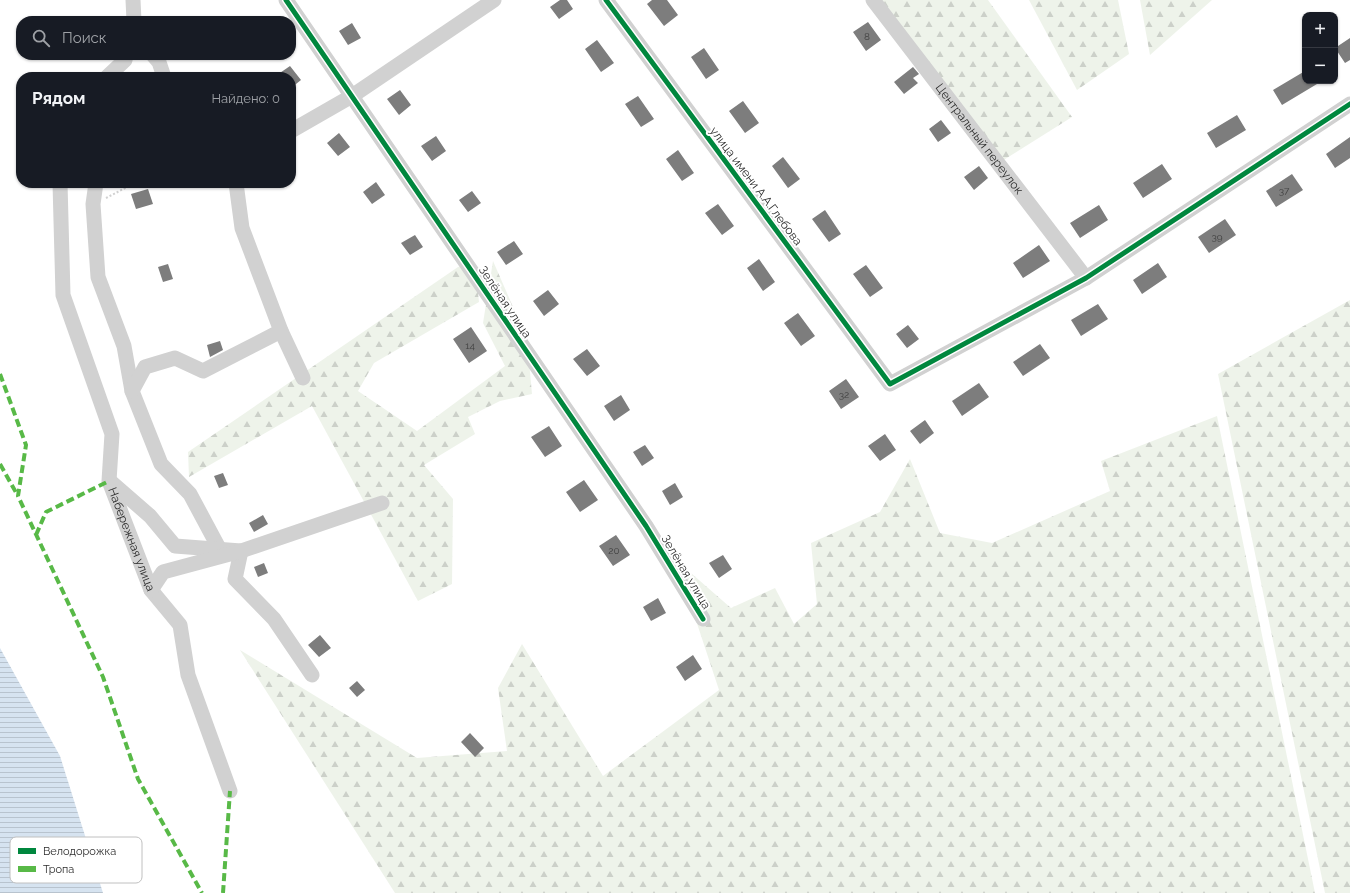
<!DOCTYPE html>
<html lang="ru">
<head>
<meta charset="utf-8">
<style>
	:root { --surface:#171b24; --page:#20242c; --text:#f1f3f6; --muted:#9ea1a6; --line:#363941 }
	body { margin:0; font-family:Raleway,sans-serif; background:var(--page); color:var(--text) }
	.controls { position:absolute; right:12px; top:12px; display:grid; overflow:hidden; border-radius:8px; box-shadow:0 1px 3px #0004 }
	.controls button { width:36px; height:36px; display:grid; place-items:center; padding:0; border:0; border-bottom:1px solid var(--line); background:var(--surface); color:var(--text); font:20px sans-serif }
	.list { margin:0; padding:0; list-style:none }
	h2 { display:flex; justify-content:space-between; align-items:center; height:52px; margin:0; padding:0 16px; font-size:17px }
	h2 small { font-size:13px; font-weight:400; color:var(--muted) }
	.icon { flex:none; width:22px; height:22px; fill:none; stroke:currentColor; stroke-width:2; stroke-linecap:round; stroke-linejoin:round }
	.map { position:relative; flex:none; width:1350px; height:893px; overflow:hidden }
	.search { position:absolute; background:var(--surface); box-shadow:0 1px 3px #0004; left:16px; top:16px; width:280px; height:44px; display:flex; align-items:center; gap:10px; box-sizing:border-box; padding:0 14px; border-radius:16px; color:var(--muted); font-size:15px }
	.panel { position:absolute; background:var(--surface); box-shadow:0 1px 3px #0004; left:16px; top:72px; width:280px; height:116px; border-radius:16px }
	.map>svg:first-child { display:block }
	.forest { fill:url(#forest-firs) }
	.water { fill:url(#water-rules) }
	.building { fill:#7d7d7d }
	.lines { fill:none; stroke-linecap:round; stroke-linejoin:round }
	.path { stroke:#d1d1d1; stroke-width:2; stroke-dasharray:2 2; stroke-linecap:butt }
	.minor { stroke:#d1d1d1; stroke-width:15 }
	.quiet { stroke:#58b947; stroke-width:4; stroke-dasharray:8 4; stroke-linecap:butt }
	.cycleway-casing { stroke:#fff; stroke-width:8 }
	.cycleway { stroke:#00873e; stroke-width:5 }
	.labels { text-anchor:middle; dominant-baseline:central; stroke-width:4; stroke-linejoin:round; paint-order:stroke }
	.number-label { font-size:10px; fill:#404040 }
	.street-label { font-size:12px; fill:#2c2c2c; stroke:#fff }
	.key { fill:#fff; stroke:#c0c0c0; stroke-width:1 }
	.key-label { font-size:11px; fill:#2c2c2c }
</style>
</head>
<body>
<div class="map">
<svg width="1350" height="893" viewBox="0 0 1350 893">
	<defs>
		<pattern id="forest-firs" width="22" height="20" patternUnits="userSpaceOnUse"><rect width="22" height="20" fill="#eef3ea"/><path d="M5 1l3.5 6h-7zM16 11l3.5 6h-7z" fill="#ccd0c9"/></pattern>
		<pattern id="water-rules" width="6" height="5" patternUnits="userSpaceOnUse"><rect width="6" height="5" fill="#d6e3f0"/><path d="M0 2.5h6" fill="none" stroke="#b8c3ce"/></pattern>
	</defs>
	<rect width="100%" height="100%" fill="#fff"/>
	<path class="forest" d="M881,0H988L1072,117L1002,161Z
		M1029,0H1118L1129,54L1077,90Z
		M1140,0H1212L1150,55Z
		M493,261L527,339L532,394L500,401L468,417L475,434L424,465L453,499L452,584L418,601L312,406L189,477L188,452L458,267L475,265L479,302L374,363L358,391L417,431L505,366L483,323Z
		M1350,300V893H1325L1218,374Z
		M1217,416L1315,893H395L240,650L417,758L507,751L498,688L522,644L603,776L719,690L676,560L731,608L775,588L794,624L817,604L811,543L880,512L910,459L940,533L992,543L1110,491L1101,461Z"/>
	<path class="water" d="M0,648L60,756L103,893H0Z"/>
	<path class="building" d="M560,0H567L573,9L559,19L550,7Z
		M652,0H667L678,15L664,26L647,4Z
		M868,22L881,40L866,51L853,32Z
		M352,23L361,38L348,45L339,31Z
		M1350,38V60L1345,63L1335,48Z
		M597,40L614,63L601,72L585,49Z
		M704,48L719,70L706,79L691,57Z
		M290,66L301,80L291,88V77H274Z
		M913,67L919,74L913,78L918,83L904,94L894,82Z
		M1305,71V81H1322L1282,105L1273,90Z
		M400,90L411,105L399,115L387,99Z
		M638,96L654,119L641,127L625,104Z
		M743,101L759,123L745,133L729,111Z
		M1237,115L1246,130L1216,148L1207,133Z
		M941,120L951,133L938,142L929,129Z
		M339,133L350,147L338,156L327,143Z
		M436,136L446,151L432,161L421,146Z
		M1350,137V158L1335,168L1326,154Z
		M678,150L694,173L682,181L666,159Z
		M783,157L800,179L788,188L772,166Z
		M1162,164L1172,179L1143,198L1133,183Z
		M979,166L988,178L974,190L964,177Z
		M1292,174L1303,190L1276,207L1266,191Z
		M376,182L385,195L372,204L363,192Z
		M148,189L153,204L136,209L131,194Z
		M472,191L481,203L468,212L459,200Z
		M718,204L734,226L722,235L705,213Z
		M1099,205L1108,220L1080,238L1070,223Z
		M825,210L841,234L829,242L812,219Z
		M1225,219L1236,235L1209,253L1198,237Z
		M415,235L423,247L410,255L401,243Z
		M514,241L523,254L506,265L497,252Z
		M1039,245L1050,261L1023,278L1013,263Z
		M759,259L775,282L763,291L747,268Z
		M1158,263L1167,277L1142,294L1133,280Z
		M168,264L173,279L163,282L158,267Z
		M866,265L883,288L870,297L853,274Z
		M548,290L559,304L544,316L533,301Z
		M1098,304L1108,319L1081,336L1071,320Z
		M798,313L815,336L801,346L784,323Z
		M908,325L919,339L907,348L896,334Z
		M471,327L487,351L469,363L453,339Z
		M220,341L223,350L210,357L207,345Z
		M1040,344L1050,358L1023,376L1013,362Z
		M587,349L600,366L587,376L573,359Z
		M846,379L859,397L841,409L829,391Z
		M979,383L989,397L962,416L952,401Z
		M621,395L630,410L614,421L604,406Z
		M925,420L934,433L920,444L910,431Z
		M549,426L562,446L545,457L531,437Z
		M885,434L896,450L880,461L868,446Z
		M645,445L654,458L642,466L633,452Z
		M223,473L228,485L219,488L214,476Z
		M584,480L598,500L580,512L566,492Z
		M675,483L683,497L670,505L662,491Z
		M263,515L268,524L254,532L249,523Z
		M616,535L630,555L613,566L599,546Z
		M723,555L732,569L719,578L709,563Z
		M264,563L268,573L258,577L254,567Z
		M658,598L666,613L651,621L643,607Z
		M320,635L331,648L319,657L308,645Z
		M693,655L702,669L685,681L676,667Z
		M357,681L365,690L357,697L349,688Z
		M470,733L484,748L475,757L461,742Z"/>
	<g class="lines">
		<path class="path" d="M106,198L135,183"/>
		<g class="minor">
			<path d="M133,0L134,21"/>
			<path d="M286,0L646,526L703,619"/>
			<path d="M606,0L890,384L1086,278L1350,104"/>
			<path id="s1" d="M873,0L1086,278"/>
			<path d="M153,55L159,62L164,77"/>
			<path d="M107,77L125,60L126,55"/>
			<path d="M291,131L352,96L494,0"/>
			<path id="s2" d="M60,183L63,295L112,434L109,481L151,590L180,625L188,675L230,791"/>
			<path d="M96,183L93,204L98,277L124,346L132,391L161,464L190,494L220,550"/>
			<path d="M281,331L303,378"/>
			<path d="M132,391L145,367L175,358L203,371L281,331L242,228L236,183"/>
			<path d="M112,483L150,516L175,546L241,551L235,579L274,619L312,675"/>
			<path d="M151,590L163,572L241,551L382,503"/>
		</g>
		<path class="quiet" d="M0,374L26,445L18,496L103,677L138,779L202,893
			M0,464L18,496
			M36,535L46,512L109,481
			M223,893L230,791"/>
		<defs>
			<path id="cycleway" d="M286,0L646,526L703,619
				M606,0L890,384L1086,278L1350,104"/>
		</defs>
		<use href="#cycleway" class="cycleway-casing"/>
		<use href="#cycleway" class="cycleway"/>
	</g>
	<g class="labels">
		<g class="number-label">
			<text x="867" y="36">8</text>
			<text x="1284" y="190">37</text>
			<text x="1217" y="236">39</text>
			<text x="470" y="345">14</text>
			<text x="844" y="394">32</text>
			<text x="614" y="550">20</text>
		</g>
		<g class="street-label">
			<text stroke="none"><textPath href="#s1" startOffset="175">Центральный переулок</textPath></text>
			<text transform="translate(756 186) rotate(53)">улица имени А.А.Глебова</text>
			<text transform="translate(505 302) rotate(56)">Зелёная улица</text>
			<text stroke="none"><textPath href="#s2" startOffset="369">Набережная улица</textPath></text>
			<text transform="translate(686 572) rotate(59)">Зелёная улица</text>
		</g>
	</g>
	<rect x="10" y="837" width="132" height="46" rx="6" class="key"/>
	<rect x="18" y="848" width="18" height="6" fill="#00873e"/>
	<rect x="18" y="866" width="18" height="6" fill="#58b947"/>
	<g class="key-label">
		<text x="43" y="855">Велодорожка</text>
		<text x="43" y="873">Тропа</text>
	</g>
</svg>
<div class="controls">
<button>+</button>
<button>−</button>
</div>
<div class="search"><svg class="icon" aria-label="search" viewBox="0 0 24 24"><circle cx="10" cy="10" r="6"/><path d="M15 15l6 6"/></svg>Поиск</div>
<section class="panel">
<h2>Рядом<small>Найдено: 0</small></h2>
<ul class="list">
</ul>
</section>
</div>
</body>
</html>
